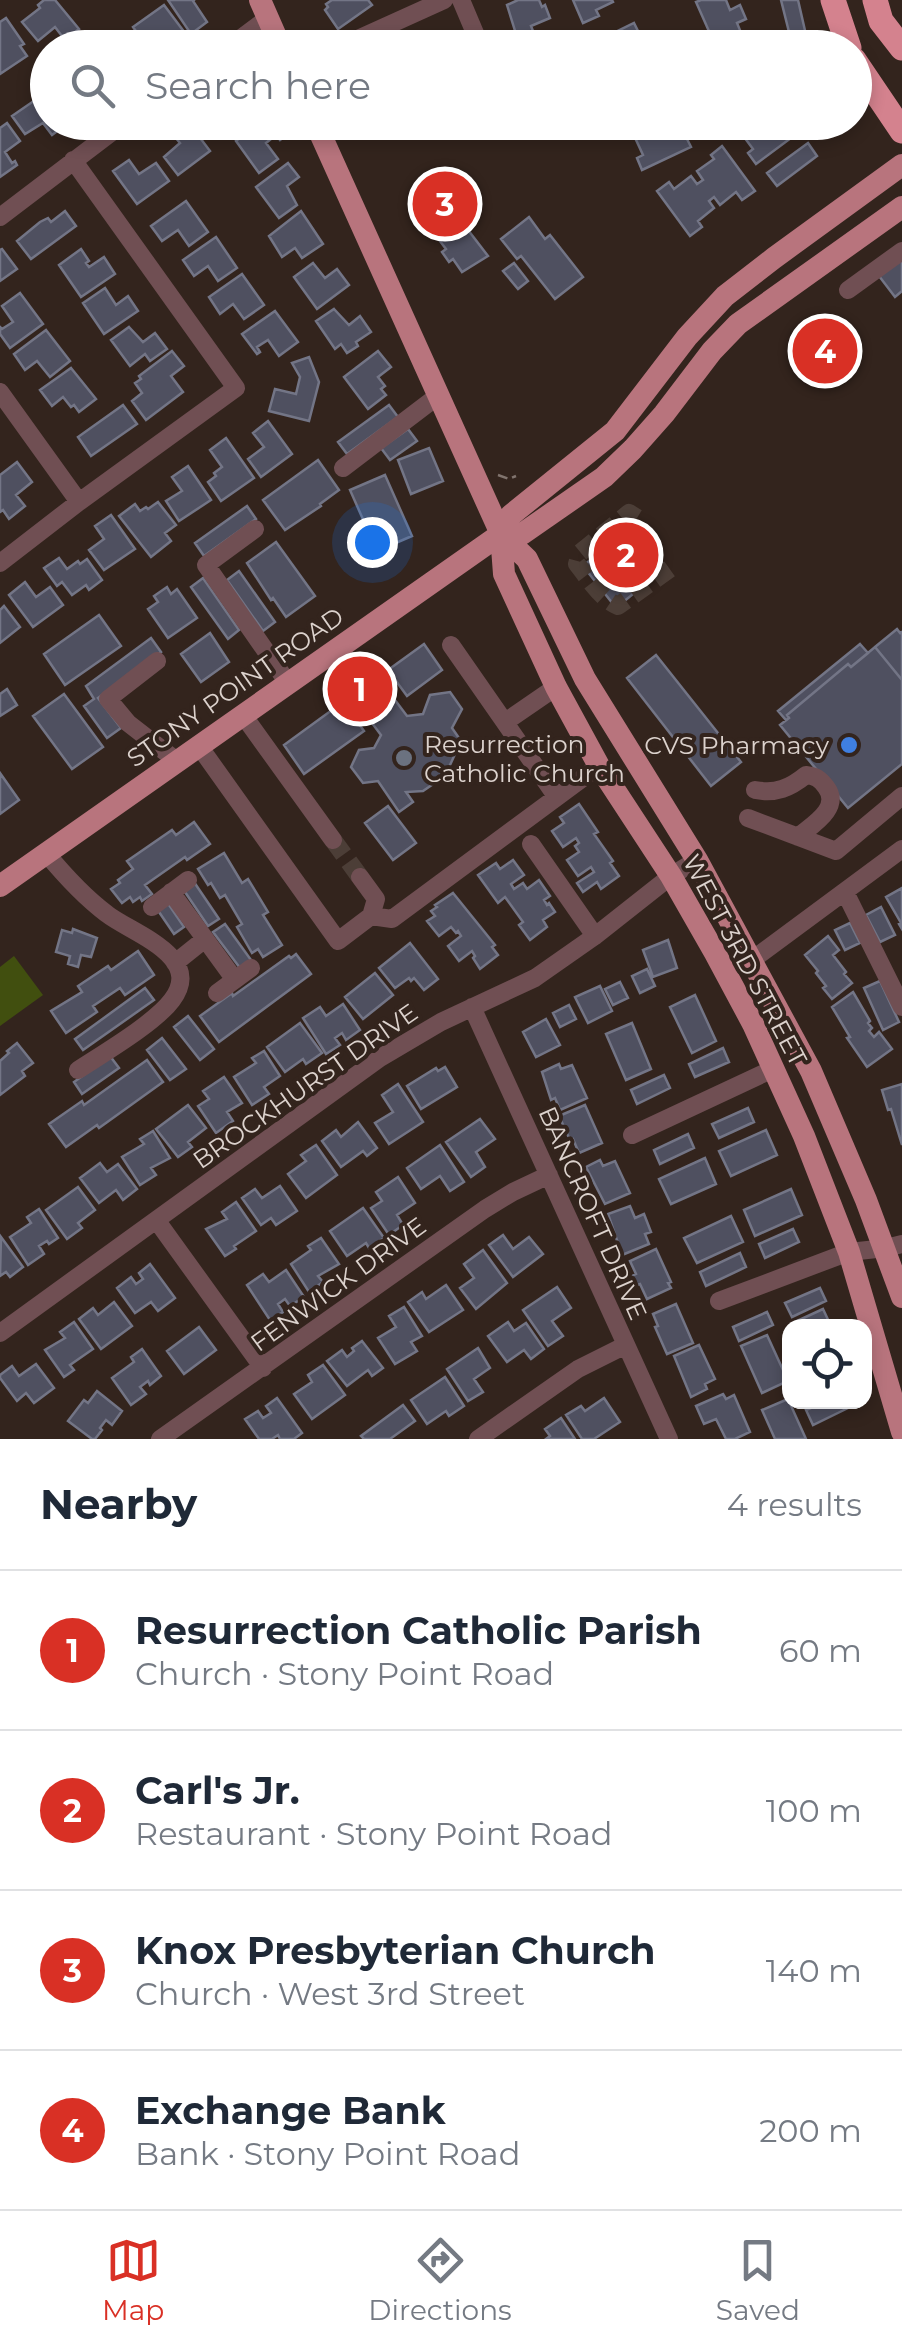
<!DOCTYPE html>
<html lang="en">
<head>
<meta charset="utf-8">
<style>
	:root { --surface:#fff; --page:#f6f6f7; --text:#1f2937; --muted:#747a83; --line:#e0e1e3; --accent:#d93025 }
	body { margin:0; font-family:Montserrat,sans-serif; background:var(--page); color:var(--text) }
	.controls { position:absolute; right:30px; bottom:30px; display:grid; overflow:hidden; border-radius:20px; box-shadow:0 5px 15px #0003 }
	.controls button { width:90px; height:90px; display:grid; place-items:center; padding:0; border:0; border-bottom:2px solid var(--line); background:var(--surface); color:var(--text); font:50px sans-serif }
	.you { position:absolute; left:372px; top:542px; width:35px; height:35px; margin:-25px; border:8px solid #fff; border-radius:50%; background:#1a73e8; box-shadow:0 0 0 15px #1a73e833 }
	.badge { display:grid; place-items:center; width:65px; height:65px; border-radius:50%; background:var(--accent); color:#fff; font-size:32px; font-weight:700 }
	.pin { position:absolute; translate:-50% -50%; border:5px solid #fff; box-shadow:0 2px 10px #0006 }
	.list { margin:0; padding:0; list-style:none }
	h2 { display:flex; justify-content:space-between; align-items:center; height:130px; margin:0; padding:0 40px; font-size:42px }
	h2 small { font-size:32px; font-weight:400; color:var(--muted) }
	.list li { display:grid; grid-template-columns:65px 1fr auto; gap:30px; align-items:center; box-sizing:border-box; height:160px; padding:0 40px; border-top:2px solid var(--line) }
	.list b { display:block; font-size:38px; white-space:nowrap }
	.list p { margin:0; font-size:32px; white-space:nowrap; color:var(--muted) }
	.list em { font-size:32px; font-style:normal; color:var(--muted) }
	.icon { flex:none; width:55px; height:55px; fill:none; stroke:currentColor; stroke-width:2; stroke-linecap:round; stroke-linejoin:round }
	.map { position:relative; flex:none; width:902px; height:1439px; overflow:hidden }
	.search { position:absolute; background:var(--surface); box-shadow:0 5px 15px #0003; left:30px; right:30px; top:30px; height:110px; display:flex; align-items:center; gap:25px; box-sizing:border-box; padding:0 35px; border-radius:55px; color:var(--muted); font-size:38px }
	.sheet { height:770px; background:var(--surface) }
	nav { display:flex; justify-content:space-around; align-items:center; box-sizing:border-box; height:140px; border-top:2px solid var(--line); background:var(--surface); font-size:28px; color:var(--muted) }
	nav a { display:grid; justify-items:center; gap:5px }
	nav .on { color:var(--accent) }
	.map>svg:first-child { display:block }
	.green { fill:#414f0f }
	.building { fill:#4f5060; stroke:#737586; stroke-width:2.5 }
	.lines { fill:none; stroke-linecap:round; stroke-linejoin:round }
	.minor-tunnel { stroke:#4c3e37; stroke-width:18; stroke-dasharray:18 9; stroke-linecap:butt }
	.path { stroke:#81746e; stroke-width:2.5; stroke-dasharray:10 5; stroke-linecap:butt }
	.minor { stroke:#704f53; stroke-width:18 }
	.major { stroke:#b8747d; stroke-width:22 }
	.highway { stroke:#d4828e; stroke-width:25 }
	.shop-dot { fill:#3f7fe0; stroke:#33241d; stroke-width:4 }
	.worship-dot { fill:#6b7280; stroke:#33241d; stroke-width:4 }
	.labels { text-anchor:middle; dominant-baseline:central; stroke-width:8; stroke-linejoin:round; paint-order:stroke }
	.street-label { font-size:25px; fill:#dcd2cd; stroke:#33241d }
	.poi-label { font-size:25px; fill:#dcd2cd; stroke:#33241d; text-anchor:start }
</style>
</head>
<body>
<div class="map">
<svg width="902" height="1439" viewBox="0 0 902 1439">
	<rect width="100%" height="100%" fill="#33241d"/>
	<path class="green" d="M14,956L43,995L0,1026V967Z"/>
	<path class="building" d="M44,0H55L79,29L65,40L55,27L38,41L22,22L40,8L38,5Z
		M168,0H194L193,1L207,22L191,34Z
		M332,0H368L372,5L338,29L325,10L328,7L326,4Z
		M518,0H539L542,7L545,5L550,18L531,26L533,31L517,37L507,5Z
		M573,0H612L613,2L596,10L599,16L583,23Z
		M701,0H726L730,10L740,5L746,19L737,23L742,35L716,47L696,2Z
		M781,0H798L809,48H793Z
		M164,5L188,37L171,48L162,36L147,47L133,27Z
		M6,18L24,44L20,46L27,56L0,74V22Z
		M634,23L641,37L635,40L638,48H587V46Z
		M48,96V122L68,123L52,135L43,123L25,134L12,116L38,98L41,101Z
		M181,122H188L210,151L178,175L164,157L180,143L170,131Z
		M260,122H273L284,137L280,140L276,135L266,143L278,159L259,173L236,141Z
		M638,122H673L680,137L685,135L691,147L642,170L637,158L643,155L631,129L639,125Z
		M740,122L787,124L791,122L799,132L756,164L748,153L753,149L736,126Z
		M7,123L20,141L5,152L12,163L15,161L17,165L0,177V128Z
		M808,143L817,156L777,186L767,173Z
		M722,146L755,191L742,200L736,192L720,205L714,197L709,201L714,208L698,221L702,227L690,236L657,191L669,182L674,189L691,176L697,184L703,180L697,171L714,159L711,155Z
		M129,160L139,174L156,163L169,181L137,204L113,171Z
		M288,163L299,177L287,186L297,205L279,218L256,187Z
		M450,171L460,184L465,180L470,187L465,191L472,200L455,213L488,256L462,272L453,259L449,262L442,252L446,249L430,228L427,230L419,219L428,212L416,196Z
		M186,201L208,232L189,246L178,230L162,241L151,226Z
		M65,211L76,226L31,259L17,241L40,222L48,218L51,222Z
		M301,211L323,244L302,258L295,248L282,257L269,236Z
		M529,217L545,239L550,235L583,277L555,299L521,256L517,259L501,239Z
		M216,237L237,268L218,281L208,266L194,276L183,260Z
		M2,249L17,269L0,281V250Z
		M81,249L89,261L86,263L89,267L104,257L115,274L81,297L59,265Z
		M902,253V291L895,297L876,272Z
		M313,263L325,278L337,269L349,285L317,309L294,277Z
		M514,263L528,281L518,289L503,271Z
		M242,274L264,305L244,319L233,304L220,314L209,297Z
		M105,288L116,305L128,296L138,311L104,334L83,303Z
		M20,293L43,324L10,348L0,334V327L2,329L13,322L2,306Z
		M334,309L349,325L360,316L371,332L356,342L358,346L347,353L341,344L335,349L316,321Z
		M275,311L298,342L279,356L268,340L257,347L260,352L257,354L242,334Z
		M827,318L857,354L823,383L793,347Z
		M129,327L143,342L155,333L167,349L150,361L145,354L130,366L111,340Z
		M46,330L70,361L50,377L37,361L25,370L14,354Z
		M172,351L184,366L171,376L183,392L146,420L132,401L142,393L135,383L141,379L139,376Z
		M378,351L391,367L378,377L385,386L381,389L386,395L368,409L344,377Z
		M309,357L319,382L309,421L269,411L275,389L296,394L300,377L292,363Z
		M71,368L96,399L79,412L74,405L71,407L63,397L52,406L40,390Z
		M123,405L137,424L91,456L78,437Z
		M389,405L398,417L347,454L338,442Z
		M268,421L292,454L261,477L248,459L264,447L253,433Z
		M408,429L417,441L390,460L381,448Z
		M226,438L254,478L221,501L208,482L216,476L214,473L222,467L210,450Z
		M429,448L443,481L411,494L398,460Z
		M318,460L339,490L320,504L321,506L285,530L263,500Z
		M17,462L32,482L16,495L25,506L9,519L3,510L0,512V475Z
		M188,466L211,500L179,521L166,501L182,491L172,477Z
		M385,475L412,536L377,551L350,490Z
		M158,502L176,525L165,533L171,541L151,557L119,516L135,504L140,511L146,507L148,509Z
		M247,506L256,519L204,556L195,543Z
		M111,515L135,549L104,570L89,550L104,539L95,526Z
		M628,529L641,544L644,541L666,567L622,603L619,599L613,604L583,566Z
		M276,542L315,596L286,617L273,598L271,600L247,563Z
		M59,558L67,569L78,561L80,564L87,559L102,580L89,590L86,585L72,595L62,582L57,586L44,568Z
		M239,571L275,622L263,631L227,580Z
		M203,578L239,630L228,639L191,587Z
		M25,582L36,597L50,587L63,605L33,627L9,595Z
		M167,587L171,594L177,589L197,618L168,638L148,609L158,602L154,596Z
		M4,606L20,627L0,643V610Z
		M99,615L121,646L65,685L44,654Z
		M897,629L900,633L902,632V680L875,647Z
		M210,633L229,662L201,682L181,654Z
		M151,638L161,652L98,698L121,728L107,738L84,706L94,699L86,686Z
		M424,644L442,670L407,696L388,670Z
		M860,644L868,653L851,667L848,664L787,715L789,718L786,720L778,711Z
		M875,647L902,680V764L848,808L780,725L789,718L787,715L848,664L851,667Z
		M656,655L741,762L711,786L627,678Z
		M7,689L17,705L0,716V694Z
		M450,692L462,709L452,728L461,741L445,776L423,791L406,792L413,802L399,812L378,781L363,783L351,767L359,750L374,748L381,735L366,715L374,697L392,696L407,716L423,714L430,695Z
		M64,694L103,747L72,769L33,716Z
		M343,702L364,731L304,774L284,745Z
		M0,773L19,800L0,814Z
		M579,804L598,832L594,834L613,861L610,863L619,876L601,889L597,882L583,892L577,883L594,872L591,867L578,876L567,860L579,852L575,846L579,843L576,838L563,847L552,831L564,823L560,817Z
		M388,806L416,843L393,860L365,823Z
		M194,822L210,844L187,860L185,857L145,885L152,894L142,901L140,897L133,902L130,897L122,903L111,889L120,883L118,880L133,869L127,861L172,830L176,835Z
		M224,853L242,883L248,879L268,912L263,915L282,945L263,957L258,949L252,953L237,927L242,924L225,895L220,898L211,883L208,885L198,869Z
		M513,860L524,875L511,884L514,889L523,883L527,889L539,880L550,896L544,900L547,905L549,903L555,912L543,920L547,927L530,940L519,925L523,922L505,897L498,903L478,875L496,863L500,869Z
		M194,882L219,919L208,926L183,889Z
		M902,888V929L899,924L901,923L886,897Z
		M453,893L495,945L492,947L498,955L480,969L473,958L475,956L472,951L459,961L448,946L461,936L458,931L456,933L451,927L439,936L427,921L435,916L431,911L437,907L435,905Z
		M167,902L184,927L174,934L157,909Z
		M881,907L895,935L880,942L866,915Z
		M850,923L860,943L845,950L835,930Z
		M225,924L251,960L240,968L213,932Z
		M73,929L97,938L91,957L81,955L78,967L68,964L70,956L56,952L62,930L72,933Z
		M828,936L839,950L833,955L846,972L844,974L852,983L832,999L823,988L826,986L816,973L818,971L805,955Z
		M668,940L677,968L653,977L643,950Z
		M410,943L438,979L424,990L414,978L411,981L409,978L395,988L379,968Z
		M138,951L154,975L125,995L120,988L93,1006L97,1012L66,1033L51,1011L82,992L78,986L108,966L111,970Z
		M296,954L311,974L219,1042L200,1016L232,993L233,996L289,956L291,958Z
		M647,969L655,986L640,993L632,976Z
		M375,973L393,995L363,1019L345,997Z
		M880,981L899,1022L883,1030L864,988Z
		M620,982L628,998L613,1005L605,989Z
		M600,986L612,1011L588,1023L575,997Z
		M145,988L154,1000L83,1050L75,1039Z
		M853,992L870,1021L868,1023L872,1028L869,1031L874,1037L879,1032L892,1049L867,1067L847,1038L850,1037L832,1007Z
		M695,995L716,1041L692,1053L670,1007Z
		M343,1004L360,1030L346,1040L342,1033L335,1038L340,1045L326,1054L303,1018L320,1007L326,1016Z
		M569,1005L576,1019L560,1027L553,1013Z
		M188,1016L214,1049L200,1060L174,1027Z
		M546,1019L560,1045L536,1057L523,1032Z
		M300,1023L322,1053L306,1064L303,1059L285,1072L267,1047Z
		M632,1023L651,1069L626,1080L606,1034Z
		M162,1038L186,1069L170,1080L147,1050Z
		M17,1043L33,1063L22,1071L25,1076L0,1095V1061L9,1053L7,1051Z
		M723,1048L729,1062L695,1077L689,1064Z
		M264,1051L280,1076L264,1087L269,1094L252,1105L234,1077L256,1063L252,1058Z
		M110,1056L119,1068L82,1094L74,1082Z
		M147,1060L163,1082L99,1128L97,1125L66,1147L49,1124L82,1101L84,1105Z
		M559,1064L561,1069L572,1065L587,1098L560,1110L555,1098L551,1100L542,1072Z
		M445,1067L457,1087L421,1109L407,1086L436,1068L438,1071Z
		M664,1075L670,1088L637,1104L631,1090Z
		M224,1077L242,1103L227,1112L233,1121L216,1133L198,1106L209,1099L203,1091Z
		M398,1084L423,1122L389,1144L375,1123L393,1112L382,1095Z
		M902,1084V1145L891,1109L888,1110L882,1090Z
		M188,1105L206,1128L188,1142L192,1147L178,1157L156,1129Z
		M585,1105L602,1143L579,1153L573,1139L570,1140L559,1116Z
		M748,1108L754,1122L719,1138L712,1124Z
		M480,1119L495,1139L476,1152L485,1167L471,1177L446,1142Z
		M358,1122L377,1148L367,1156L363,1151L341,1167L322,1141L336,1130L341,1137Z
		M766,1130L777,1155L731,1176L719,1151Z
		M153,1131L170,1158L151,1168L156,1175L140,1185L122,1157L144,1144L140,1139Z
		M688,1134L694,1148L660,1164L654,1150Z
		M316,1145L337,1175L306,1198L288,1174L306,1161L301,1155Z
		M440,1145L464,1182L450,1191L440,1176L421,1189L407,1168Z
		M705,1158L716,1184L671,1204L659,1179Z
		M600,1160L603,1166L615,1161L630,1193L605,1204L586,1167Z
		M100,1163L107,1172L118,1164L137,1189L123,1200L116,1190L99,1203L80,1178Z
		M398,1177L415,1203L397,1215L403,1225L389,1235L371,1208L382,1201L376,1192Z
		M280,1186L297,1211L276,1225L271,1218L261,1225L242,1198L255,1189L262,1198Z
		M78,1187L95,1210L78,1223L82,1228L67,1239L46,1210Z
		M791,1189L802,1215L755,1236L744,1210Z
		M236,1202L256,1231L234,1246L236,1249L225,1256L206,1229L227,1219L222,1212Z
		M630,1206L635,1218L644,1214L651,1232L645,1234L649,1244L622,1255L608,1214Z
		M363,1208L384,1238L369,1248L366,1243L347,1256L330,1231Z
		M39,1209L58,1238L49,1244L47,1241L39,1246L44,1254L28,1265L10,1237L31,1223L27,1217Z
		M731,1216L743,1242L697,1263L684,1238Z
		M793,1229L799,1242L765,1258L759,1244Z
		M503,1235L513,1249L529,1237L543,1254L513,1277L489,1245Z
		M1,1237L23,1267L10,1277L6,1272L0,1276Z
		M321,1238L339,1264L318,1276L323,1282L309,1292L291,1264L311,1250L308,1246Z
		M656,1249L671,1282L668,1283L671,1288L647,1299L640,1284L637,1285L632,1276L636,1274L630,1261Z
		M483,1250L507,1283L476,1309L460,1288L474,1278L464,1264Z
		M740,1253L746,1267L706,1286L700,1272Z
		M150,1264L175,1298L158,1311L151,1302L135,1313L117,1288L131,1277L136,1284L143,1279L139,1273Z
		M286,1270L304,1297L290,1306L285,1299L278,1304L283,1312L270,1320L247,1285L263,1274L269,1282Z
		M446,1285L463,1310L429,1332L408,1302L422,1292L426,1299Z
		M557,1287L571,1308L552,1321L563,1336L548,1346L523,1310Z
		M820,1288L826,1301L792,1317L785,1303Z
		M114,1302L132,1326L101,1349L79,1319L93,1308L98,1315Z
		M676,1304L693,1343L667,1354L655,1327L658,1326L653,1314Z
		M404,1307L422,1336L411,1342L417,1351L395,1364L378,1338L396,1327L389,1316Z
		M823,1309L831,1326H799L797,1321Z
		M767,1312L773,1325L739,1341L733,1327Z
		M74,1322L93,1349L70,1365L74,1370L64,1377L45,1350L65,1338L60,1332Z
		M508,1322L514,1331L526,1323L544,1349L531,1359L524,1350L507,1362L488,1336Z
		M199,1327L216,1350L184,1374L167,1351Z
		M767,1335L788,1381L762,1393L741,1346Z
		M362,1341L383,1368L372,1376L368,1370L347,1386L327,1361L342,1350L347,1357L354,1351L352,1348Z
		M699,1345L715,1379L705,1384L707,1389L691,1397L674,1356Z
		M478,1348L490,1368L474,1379L483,1392L468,1401L447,1369Z
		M142,1349L161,1376L150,1385L148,1381L140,1387L146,1394L131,1405L112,1378L134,1362L131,1357Z
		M36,1364L54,1388L34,1403L26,1393L17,1401L0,1378V1375L12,1366L19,1376Z
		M323,1365L345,1395L312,1419L294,1394L312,1382L308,1375Z
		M445,1377L464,1406L449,1416L446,1411L427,1424L411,1400Z
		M97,1391L122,1411L112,1425L106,1420L100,1428L102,1430L95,1439H92L68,1421L84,1400L88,1403Z
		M723,1394L726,1399L734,1395L750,1432L735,1439H726L716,1419L704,1424L696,1406Z
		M277,1398L302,1433L294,1439H280L278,1435L272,1439H259L245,1419L258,1411L263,1418L271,1413L266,1406Z
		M604,1398L620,1422L594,1439H582L566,1415L581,1406L585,1411Z
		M788,1399L806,1439H775L762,1410Z
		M825,1402H845L848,1408L813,1425L806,1410Z
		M403,1405L415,1421L390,1439H364L361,1436Z
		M561,1418L575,1439H546L550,1436L545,1429Z"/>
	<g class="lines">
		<path class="minor-tunnel" d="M637,518L629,513L580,553L577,564C589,579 600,598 618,606L675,565
			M333,840L360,877"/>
		<path class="path" d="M498,475L509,479L516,476"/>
		<path class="minor" d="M461,0L480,45
			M228,48L268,18
			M338,48L444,0
			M0,217L125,122
			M848,290L902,251
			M0,392L79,502
			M343,468L439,395
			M255,529L206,565L288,683
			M0,563L79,502L236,388L73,160
			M451,645L556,796
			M157,661L108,699L128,723L177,761
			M243,715L333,840
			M505,722L556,687
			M199,746L338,941L371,916L392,919L599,766
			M755,790C776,794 790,788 806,775C816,776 820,779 826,787C842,808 812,825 798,837
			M748,818L836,851L902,796
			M531,844L595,936
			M46,853C65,876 83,896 107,914C131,933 205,956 172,1000C155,1023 104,1053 78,1070
			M360,877L376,899L371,916
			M171,892L235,980
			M845,892L902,1007
			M152,907L188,880
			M752,960L902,849
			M175,963L205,939
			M217,993L251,968
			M472,1007L669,1439
			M632,1135L773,1069
			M157,1221L263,1368
			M719,1301L849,1252L886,1248L902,1244
			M0,1333L380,1058L441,1022L535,978L595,936L671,876L697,860
			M160,1439L485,1209L513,1192L549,1175
			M478,1439L578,1369L626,1345"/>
		<path class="major" d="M260,0L281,48
			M315,122L501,534L504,574L556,687L599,766L671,876L715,953L753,1024L804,1136L849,1252L902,1432
			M501,534L527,559L585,679L697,860L811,1071L866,1200L902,1297
			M501,534H522L604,477L633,449L664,414L712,351L738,324L902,207
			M0,886L501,534L511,515L615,431L687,337L725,296L774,258L902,165"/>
		<path class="highway" d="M833,0L849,48
			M875,0L881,21L902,48
			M854,60L902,131"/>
	</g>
	<circle class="shop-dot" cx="849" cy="745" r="10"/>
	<circle class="worship-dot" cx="404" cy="758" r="10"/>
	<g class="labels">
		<g class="street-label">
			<text transform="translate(235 687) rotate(-35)">STONY POINT ROAD</text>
			<text transform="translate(745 960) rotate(62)">WEST 3RD STREET</text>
			<text transform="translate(305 1086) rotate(-35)">BROCKHURST DRIVE</text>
			<text transform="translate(593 1213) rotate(66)">BANCROFT DRIVE</text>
			<text transform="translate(338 1284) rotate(-36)">FENWICK DRIVE</text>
		</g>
		<g class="poi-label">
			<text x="424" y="744">Resurrection<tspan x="424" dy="29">Catholic Church</tspan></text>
			<text x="829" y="745" text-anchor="end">CVS Pharmacy</text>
		</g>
	</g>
</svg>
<div class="controls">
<button><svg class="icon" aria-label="locate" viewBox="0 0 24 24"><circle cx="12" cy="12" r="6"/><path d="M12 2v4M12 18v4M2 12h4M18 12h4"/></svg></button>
</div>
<div class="you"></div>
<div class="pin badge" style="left:360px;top:689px">1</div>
<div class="pin badge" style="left:626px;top:555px">2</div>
<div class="pin badge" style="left:445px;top:204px">3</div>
<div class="pin badge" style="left:825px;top:351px">4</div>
<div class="search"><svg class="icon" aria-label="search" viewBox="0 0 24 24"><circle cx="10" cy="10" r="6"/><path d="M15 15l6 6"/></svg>Search here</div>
</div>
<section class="sheet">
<h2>Nearby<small>4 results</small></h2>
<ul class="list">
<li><span class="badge">1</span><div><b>Resurrection Catholic Parish</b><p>Church · Stony Point Road</p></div><em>60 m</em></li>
<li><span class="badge">2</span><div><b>Carl's Jr.</b><p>Restaurant · Stony Point Road</p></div><em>100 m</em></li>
<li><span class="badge">3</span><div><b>Knox Presbyterian Church</b><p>Church · West 3rd Street</p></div><em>140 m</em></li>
<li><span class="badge">4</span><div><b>Exchange Bank</b><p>Bank · Stony Point Road</p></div><em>200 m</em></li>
</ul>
</section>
<nav>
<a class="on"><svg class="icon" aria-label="map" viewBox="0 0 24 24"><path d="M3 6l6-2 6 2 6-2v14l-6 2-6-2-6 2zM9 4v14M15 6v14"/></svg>Map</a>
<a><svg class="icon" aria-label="directions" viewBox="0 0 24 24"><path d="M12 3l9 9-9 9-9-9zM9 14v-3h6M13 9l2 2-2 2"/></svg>Directions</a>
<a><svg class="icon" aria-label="saved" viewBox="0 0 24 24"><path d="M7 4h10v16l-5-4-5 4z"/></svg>Saved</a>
</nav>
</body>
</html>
